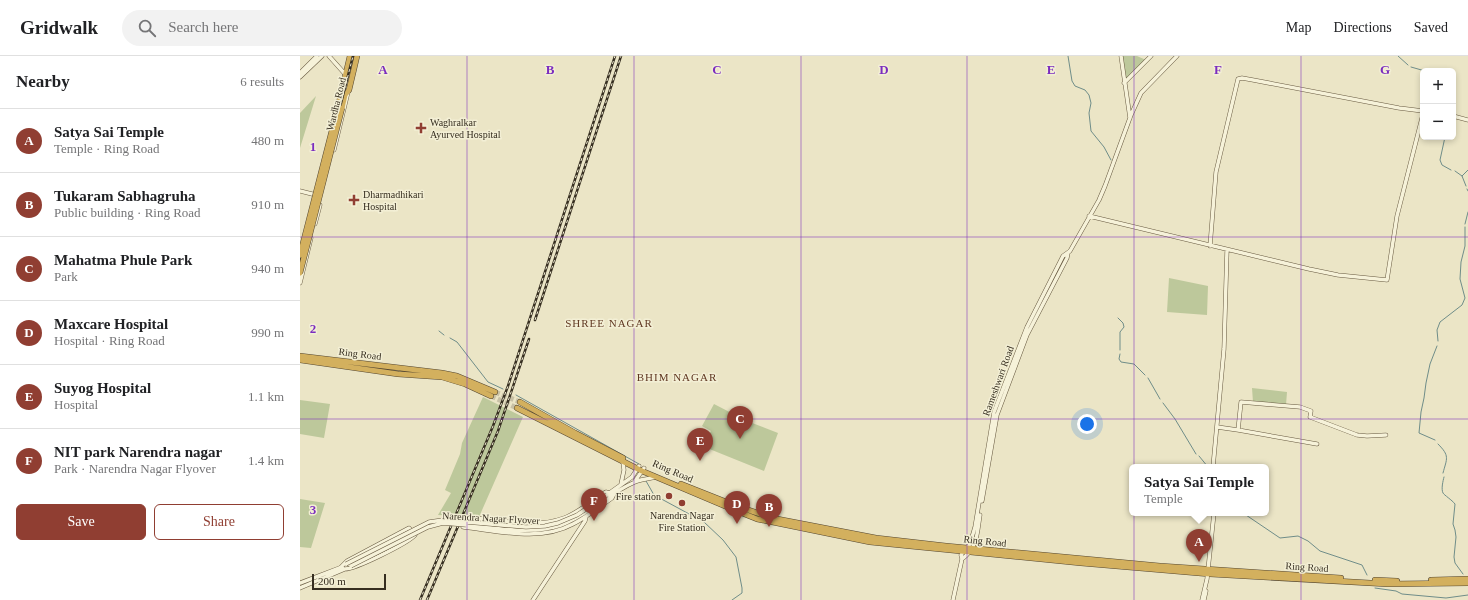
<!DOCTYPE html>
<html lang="en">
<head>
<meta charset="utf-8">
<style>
	:root { --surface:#fff; --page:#f2f2f2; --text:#202124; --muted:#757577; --line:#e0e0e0; --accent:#903e32 }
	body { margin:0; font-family:Georgia,serif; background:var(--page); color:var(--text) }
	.controls { position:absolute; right:12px; top:12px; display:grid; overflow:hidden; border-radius:6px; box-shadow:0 2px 6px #0003 }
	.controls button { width:36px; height:36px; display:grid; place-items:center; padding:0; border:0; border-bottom:1px solid var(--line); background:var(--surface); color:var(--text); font:20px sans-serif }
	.scale { position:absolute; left:12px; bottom:10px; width:74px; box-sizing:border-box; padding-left:4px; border:2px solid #362e20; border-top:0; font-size:11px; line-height:14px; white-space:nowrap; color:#362e20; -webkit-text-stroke:3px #f3efd5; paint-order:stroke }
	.you { position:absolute; left:787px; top:368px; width:14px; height:14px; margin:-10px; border:3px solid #fff; border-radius:50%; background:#1a73e8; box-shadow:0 0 0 6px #1a73e833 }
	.badge { display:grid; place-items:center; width:26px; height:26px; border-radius:50%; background:var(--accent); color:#fff; font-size:13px; font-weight:700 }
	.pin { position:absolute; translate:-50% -33px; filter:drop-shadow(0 1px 2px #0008) }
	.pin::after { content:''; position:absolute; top:21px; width:14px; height:12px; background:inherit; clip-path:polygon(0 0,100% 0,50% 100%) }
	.popup { position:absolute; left:829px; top:408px; width:140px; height:52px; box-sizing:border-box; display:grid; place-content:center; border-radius:6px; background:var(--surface); filter:drop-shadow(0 1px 3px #0005); font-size:13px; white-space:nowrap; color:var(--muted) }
	.popup b { font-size:15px; color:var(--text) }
	.popup::after { content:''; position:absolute; left:50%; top:100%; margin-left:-8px; border:8px solid transparent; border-top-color:var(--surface) }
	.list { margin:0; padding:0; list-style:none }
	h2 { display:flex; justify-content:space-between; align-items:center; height:52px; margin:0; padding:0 16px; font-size:17px }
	h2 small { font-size:13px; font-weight:400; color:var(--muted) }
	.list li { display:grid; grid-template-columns:26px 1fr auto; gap:12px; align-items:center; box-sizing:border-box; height:64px; padding:0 16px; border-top:1px solid var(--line) }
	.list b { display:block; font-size:15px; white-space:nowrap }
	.list p { margin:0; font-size:13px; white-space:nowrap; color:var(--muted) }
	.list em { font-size:13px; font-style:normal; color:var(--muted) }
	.actions { display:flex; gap:8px; padding:12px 16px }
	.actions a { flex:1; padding:9px 0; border:1px solid var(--accent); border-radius:6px; text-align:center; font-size:14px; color:var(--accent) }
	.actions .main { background:var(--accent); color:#fff }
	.icon { flex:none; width:22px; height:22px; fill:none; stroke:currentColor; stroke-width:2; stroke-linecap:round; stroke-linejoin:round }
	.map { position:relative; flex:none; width:1168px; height:544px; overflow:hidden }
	header { display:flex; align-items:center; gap:24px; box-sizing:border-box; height:56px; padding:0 20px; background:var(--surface); border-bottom:1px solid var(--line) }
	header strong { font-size:19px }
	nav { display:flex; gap:22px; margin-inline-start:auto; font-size:14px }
	.search { width:280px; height:36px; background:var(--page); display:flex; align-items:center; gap:10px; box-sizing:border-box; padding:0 14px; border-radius:22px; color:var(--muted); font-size:15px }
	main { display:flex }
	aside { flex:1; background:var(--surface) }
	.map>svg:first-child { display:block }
	.green { fill:#bdc89b }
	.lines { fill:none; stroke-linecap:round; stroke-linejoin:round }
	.stream { stroke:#6f8d89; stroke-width:1 }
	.highway-tunnel { stroke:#c7c0a5; stroke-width:5; stroke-dasharray:5 2.5; stroke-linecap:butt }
	.secondary-casing { stroke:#675940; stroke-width:4.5 }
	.highway-casing { stroke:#534631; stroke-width:6 }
	.secondary { stroke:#f6f2d9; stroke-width:3.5 }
	.highway { stroke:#d3b05e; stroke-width:5 }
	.rail-casing { stroke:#362e20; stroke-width:2.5 }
	.rail { stroke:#f3efd5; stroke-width:1; stroke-dasharray:3; stroke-linecap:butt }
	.secondary-bridge-casing { stroke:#675940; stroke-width:4.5; stroke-linecap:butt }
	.highway-bridge-casing { stroke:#534631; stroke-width:6; stroke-linecap:butt }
	.secondary-bridge { stroke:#f6f2d9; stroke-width:3.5 }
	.highway-bridge { stroke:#d3b05e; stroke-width:5 }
	.grid { fill:none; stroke:#7b2cbf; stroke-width:1; stroke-opacity:0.55 }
	.poi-dot { fill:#903e32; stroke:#f3efd5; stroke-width:1.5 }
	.labels { text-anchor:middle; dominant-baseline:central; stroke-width:3; stroke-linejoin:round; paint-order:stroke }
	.street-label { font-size:10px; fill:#362e20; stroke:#f3efd5 }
	.poi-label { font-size:10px; fill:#362e20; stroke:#f3efd5; text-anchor:start }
	.neighbourhood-label { font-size:11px; letter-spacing:1px; fill:#603822; stroke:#f3efd5 }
	.grid-label { font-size:13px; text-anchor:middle; font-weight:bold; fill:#7b2cbf; stroke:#f3efd5; stroke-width:3; stroke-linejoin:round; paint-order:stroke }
</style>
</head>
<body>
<header>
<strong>Gridwalk</strong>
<div class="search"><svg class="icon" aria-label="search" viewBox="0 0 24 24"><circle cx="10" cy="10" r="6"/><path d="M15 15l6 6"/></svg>Search here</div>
<nav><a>Map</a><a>Directions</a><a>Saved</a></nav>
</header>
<main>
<aside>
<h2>Nearby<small>6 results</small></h2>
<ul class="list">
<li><span class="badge">A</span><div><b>Satya Sai Temple</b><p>Temple · Ring Road</p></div><em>480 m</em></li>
<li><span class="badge">B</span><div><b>Tukaram Sabhagruha</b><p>Public building · Ring Road</p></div><em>910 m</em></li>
<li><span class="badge">C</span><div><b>Mahatma Phule Park</b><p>Park</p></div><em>940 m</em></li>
<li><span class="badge">D</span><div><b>Maxcare Hospital</b><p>Hospital · Ring Road</p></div><em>990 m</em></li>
<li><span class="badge">E</span><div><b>Suyog Hospital</b><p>Hospital</p></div><em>1.1 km</em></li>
<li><span class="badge">F</span><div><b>NIT park Narendra nagar</b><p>Park · Narendra Nagar Flyover</p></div><em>1.4 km</em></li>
</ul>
<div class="actions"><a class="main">Save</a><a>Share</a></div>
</aside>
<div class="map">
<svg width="1168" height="544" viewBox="0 0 1168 544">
	<rect width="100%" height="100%" fill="#ebe5c6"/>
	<path class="green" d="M822,0H837L846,4L825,25Z
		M16,40L0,92V57Z
		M869,222L908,230L907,259L867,256Z
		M952,332L987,336L986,349L953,346Z
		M183,341L223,361L179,461L138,459L151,437L145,434L160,398L162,387Z
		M0,344L30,348L24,382L0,378Z
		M414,348L447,365L478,377L464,415L402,390L411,375L402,370Z
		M0,443L25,447L11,492L0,491Z"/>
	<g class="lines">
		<path class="stream" d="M768,0L772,25L775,30L785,34L789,39L791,47L789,57L791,75L804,91L811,104
			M1098,0L1108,9
			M1111,11L1125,15
			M1145,81L1140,104L1142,109L1151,114
			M1155,115L1162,120
			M1166,130L1162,120L1168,114
			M1167,133L1168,135
			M1165,168L1168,156
			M818,262L823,267L824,271L820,276V294
			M139,275L144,279
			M150,282L157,286L188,326L203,333
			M1138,285L1137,274L1140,266L1162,249L1165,242L1160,223L1161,206L1165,190V171
			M820,298L819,303L821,306L834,308L845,319
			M848,322L860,343
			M216,339L339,408
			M863,347L875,363L896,398
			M1135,384L1119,377L1121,356L1124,342L1126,327L1130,308L1137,290
			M1138,388C1150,400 1147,402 1143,417
			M899,400L908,411
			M1144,421C1143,425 1141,433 1143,437C1144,439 1152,444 1155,448L1153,468L1155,474L1156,481L1154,501L1155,507L1163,518
			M346,425L354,439L404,466L423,484L436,501L442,532V537L432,544
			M943,457L980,482L998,480L1008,485L1020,495L1062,509L1067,519
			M1075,532L1096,535L1102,538L1146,542L1168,539"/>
		<path class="highway-tunnel" d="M195,336L220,346
			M191,340L217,352"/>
		<defs>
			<path id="secondary" d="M29,0L45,18
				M821,0L830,62
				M0,17L17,0
				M0,21L22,0
				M824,27L851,0
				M1153,60L1168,64
				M34,94L48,36
				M0,135L16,139
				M789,160L1009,213L1038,219L1087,224L1097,160L1123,58
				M15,168L20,149
				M910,190L916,116L938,23L942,22L953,24L1099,52L1123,55
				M0,227L11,182
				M917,371L938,374
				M1017,388L938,374L941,346L1000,351L1011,355L1010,361L1057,379L1067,380L1086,379
				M913,411L924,293L927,194
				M335,425L344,412
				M321,428L324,414L323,406
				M309,437L306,436C293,444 278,457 264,462C234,473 199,464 167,461L163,471C199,475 240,486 273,468C287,461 299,451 312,442L314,438
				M308,438L332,421L339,410
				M682,445L697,359L727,279L767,202L768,197
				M166,469C197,472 231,479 261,469C288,459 309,437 335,426C341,423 349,423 356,421
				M662,503C678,491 677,477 680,459
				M41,511L47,505L109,472L115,479C108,487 54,514 44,513
				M0,527L42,511
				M0,532L45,513
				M233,544L285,465L286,461
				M653,544L662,503L661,499L670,488L675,471L694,356L727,271L763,200L770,195L799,144L805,130L831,59L841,37L877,0
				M902,544L907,523L914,457
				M904,544L906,535"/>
			<path id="highway" d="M38,51L50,0
				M42,52L45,39L49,34L57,0
				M0,300L142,317L157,320L195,336
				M0,304L98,318L142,321L165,328L191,340
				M220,346L275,377L323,402
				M217,352L342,415L432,453L457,463L570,486L781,507L910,518L1088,528L1168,527
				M381,428L434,449L472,462L576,482L646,490L860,510L1041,522
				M1075,524L1097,525
				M1131,524L1168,523"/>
		</defs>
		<use href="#secondary" class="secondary-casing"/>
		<use href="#highway" class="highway-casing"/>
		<use href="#secondary" class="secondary"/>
		<use href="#highway" class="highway"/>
		<defs>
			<path id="rail" d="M0,208L53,0
				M235,264L321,0
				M120,544L193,370L208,330L315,0
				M127,544L198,375L229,283"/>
		</defs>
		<use href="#rail" class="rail-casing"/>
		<use href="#rail" class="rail"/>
		<defs>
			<path id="secondary-bridge" d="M46,508L129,466L143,464L226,471L245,470L258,467L277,459L307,439
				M51,510L128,471L143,467L166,469"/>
			<path id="highway-bridge" d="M0,199L38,51
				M0,217L42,52"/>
		</defs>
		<use href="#secondary-bridge" class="secondary-bridge-casing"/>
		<use href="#highway-bridge" class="highway-bridge-casing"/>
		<use href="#secondary-bridge" class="secondary-bridge"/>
		<use href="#highway-bridge" class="highway-bridge"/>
	</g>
	<path class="grid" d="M167,0V544M334,0V544M501,0V544M667,0V544M834,0V544M1001,0V544M0,181H1168M0,363H1168"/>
	<g class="poi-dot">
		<path d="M119 66h4v4h4v4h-4v4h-4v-4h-4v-4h4z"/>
		<path d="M52 138h4v4h4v4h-4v4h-4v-4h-4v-4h4z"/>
		<circle cx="369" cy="440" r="4"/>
		<circle cx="382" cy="447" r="4"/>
	</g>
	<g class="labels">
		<g class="street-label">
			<text transform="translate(36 48) rotate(-76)">Wardha Road</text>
			<text transform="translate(60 298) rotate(7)">Ring Road</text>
			<text transform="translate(698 325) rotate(-70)">Rameshwari Road</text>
			<text transform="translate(373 415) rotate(23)">Ring Road</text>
			<text transform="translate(191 462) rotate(3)">Narendra Nagar Flyover</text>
			<text transform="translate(685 485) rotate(6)">Ring Road</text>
			<text transform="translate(1007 511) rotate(4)">Ring Road</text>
		</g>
		<g class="poi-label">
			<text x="130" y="66">Waghralkar<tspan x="130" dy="12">Ayurved Hospital</tspan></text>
			<text x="63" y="138">Dharmadhikari<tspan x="63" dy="12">Hospital</tspan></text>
			<text x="361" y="440" text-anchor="end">Fire station</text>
			<text x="382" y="459" text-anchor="middle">Narendra Nagar<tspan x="382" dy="12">Fire Station</tspan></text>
		</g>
		<g class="neighbourhood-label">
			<text x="309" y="267">SHREE NAGAR</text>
			<text x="377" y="321">BHIM NAGAR</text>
		</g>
	</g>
	<g class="grid-label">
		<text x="83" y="18">A</text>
		<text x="250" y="18">B</text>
		<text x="417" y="18">C</text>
		<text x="584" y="18">D</text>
		<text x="751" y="18">E</text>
		<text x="918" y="18">F</text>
		<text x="1085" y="18">G</text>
		<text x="13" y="95">1</text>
		<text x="13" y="277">2</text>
		<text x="13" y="458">3</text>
	</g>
</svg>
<div class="controls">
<button>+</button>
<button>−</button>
</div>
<div class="scale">200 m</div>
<div class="you"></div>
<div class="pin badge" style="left:899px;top:506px">A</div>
<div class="popup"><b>Satya Sai Temple</b>Temple</div>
<div class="pin badge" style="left:469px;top:471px">B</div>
<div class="pin badge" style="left:440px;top:383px">C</div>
<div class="pin badge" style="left:437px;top:468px">D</div>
<div class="pin badge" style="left:400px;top:405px">E</div>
<div class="pin badge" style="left:294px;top:465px">F</div>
</div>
</main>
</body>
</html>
